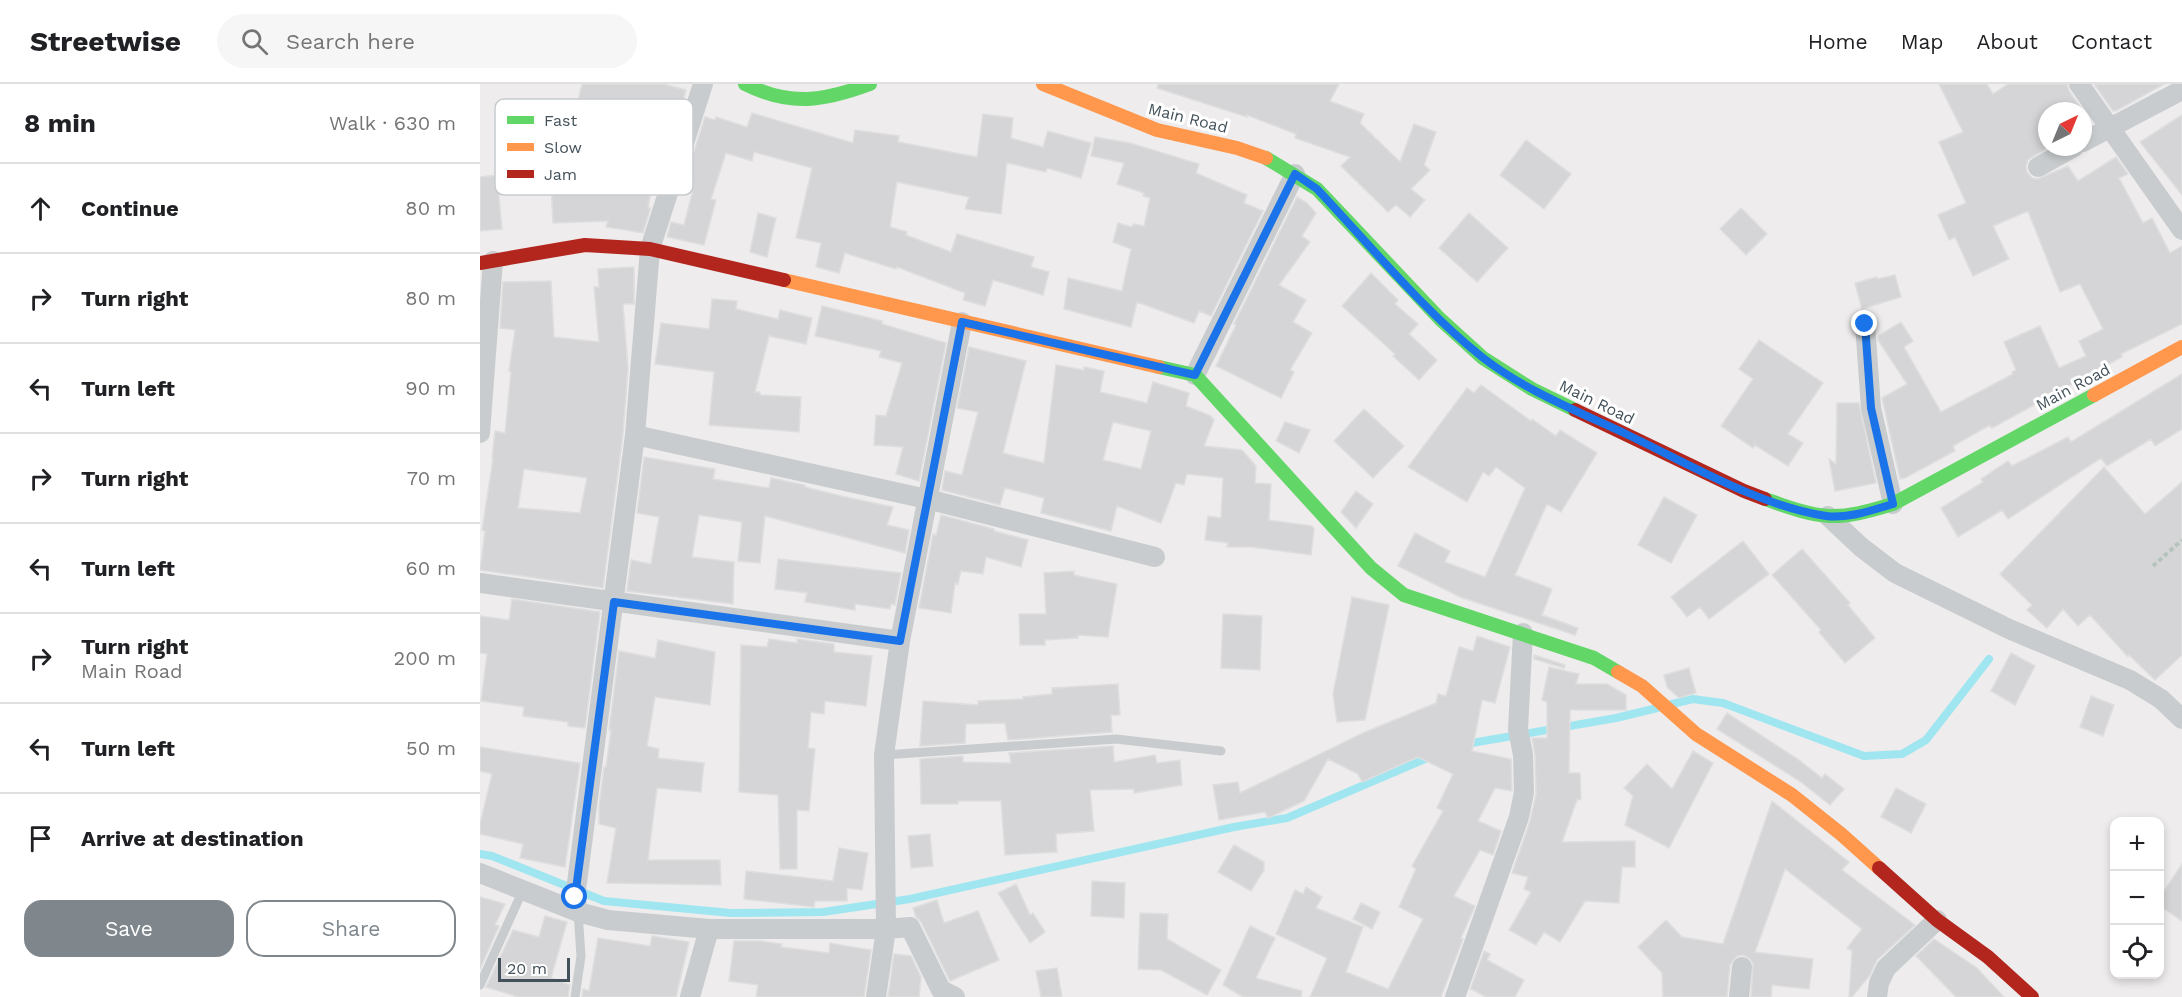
<!DOCTYPE html>
<html lang="en">
<head>
<meta charset="utf-8">
<style>
	:root { --surface:#fff; --page:#f6f6f6; --text:#202124; --muted:#757577; --line:#e0e0e0; --accent:#7f878d }
	body { margin:0; font-family:"Work Sans",sans-serif; background:var(--page); color:var(--text) }
	.controls { position:absolute; right:18px; bottom:18px; display:grid; overflow:hidden; border-radius:12px; box-shadow:0 3px 9px #0003 }
	.controls button { width:54px; height:54px; display:grid; place-items:center; padding:0; border:0; border-bottom:2px solid var(--line); background:var(--surface); color:var(--text); font:30px sans-serif }
	.compass { position:absolute; left:1558px; top:18px; width:54px; height:54px; border-radius:50%; background:var(--surface); box-shadow:0 3px 9px #0003; rotate:43deg }
	.scale { position:absolute; left:18px; bottom:15px; width:72px; box-sizing:border-box; padding-left:6px; border:3px solid #43515a; border-top:0; font-size:16px; line-height:21px; white-space:nowrap; color:#43515a; -webkit-text-stroke:4px #fff; paint-order:stroke }
	.stop { position:absolute; width:18px; height:18px; margin:-14px; border:4px solid #1a73e8; border-radius:50%; background:#fff }
	.stop.end { background:#1a73e8; border-color:#fff; box-shadow:0 2px 6px #0008 }
	.list { margin:0; padding:0; list-style:none }
	h2 { display:flex; justify-content:space-between; align-items:center; height:78px; margin:0; padding:0 24px; font-size:26px }
	h2 small { font-size:20px; font-weight:400; color:var(--muted) }
	.list li { display:grid; grid-template-columns:39px 1fr auto; gap:18px; align-items:center; box-sizing:border-box; height:90px; padding:0 24px; border-top:2px solid var(--line) }
	.list b { display:block; font-size:22px; white-space:nowrap }
	.list p { margin:0; font-size:20px; white-space:nowrap; color:var(--muted) }
	.list em { font-size:20px; font-style:normal; color:var(--muted) }
	.actions { display:flex; gap:12px; padding:18px 24px }
	.actions a { flex:1; padding:14px 0; border:2px solid var(--accent); border-radius:18px; text-align:center; font-size:21px; color:var(--accent) }
	.actions .main { background:var(--accent); color:#fff }
	.icon { flex:none; width:33px; height:33px; fill:none; stroke:currentColor; stroke-width:2; stroke-linecap:round; stroke-linejoin:round }
	.map { position:relative; flex:none; width:1702px; height:913px; overflow:hidden }
	header { display:flex; align-items:center; gap:36px; box-sizing:border-box; height:84px; padding:0 30px; background:var(--surface); border-bottom:2px solid var(--line) }
	header strong { font-size:28px }
	nav { display:flex; gap:33px; margin-inline-start:auto; font-size:21px }
	.search { width:420px; height:54px; background:var(--page); display:flex; align-items:center; gap:15px; box-sizing:border-box; padding:0 21px; border-radius:33px; color:var(--muted); font-size:22px }
	main { display:flex }
	aside { flex:1; background:var(--surface) }
	.map>svg:first-child { display:block }
	.lines { fill:none; stroke-linecap:round; stroke-linejoin:round }
	.stream { stroke:#9fe6f1; stroke-width:8 }
	.building { fill:#d5d5d7; stroke:#dfdedf; stroke-width:1.5; fill-rule:evenodd }
	.path { stroke:#b5c3bd; stroke-width:4; stroke-dasharray:4.5 3; stroke-linecap:butt }
	.lane { stroke:#c9ccce; stroke-width:9 }
	.street { stroke:#c9ccce; stroke-width:20 }
	.fast { stroke:#63d668; stroke-width:14 }
	.slow { stroke:#ff974d; stroke-width:14 }
	.jam { stroke:#b3261e; stroke-width:14 }
	.route { stroke:#1a73e8; stroke-width:8 }
	.labels { text-anchor:middle; dominant-baseline:central; stroke-width:6; stroke-linejoin:round; paint-order:stroke }
	.street-label { font-size:16px; fill:#43515a; stroke:#fff }
	.key { fill:#fff; stroke:#c7cbce; stroke-width:1.5 }
	.key-label { font-size:16px; fill:#43515a }
</style>
</head>
<body>
<header>
<strong>Streetwise</strong>
<div class="search"><svg class="icon" aria-label="search" viewBox="0 0 24 24"><circle cx="10" cy="10" r="6"/><path d="M15 15l6 6"/></svg>Search here</div>
<nav><a>Home</a><a>Map</a><a>About</a><a>Contact</a></nav>
</header>
<main>
<aside>
<h2>8 min<small>Walk · 630 m</small></h2>
<ul class="list">
<li><svg class="icon" aria-label="ahead" viewBox="0 0 24 24"><path d="M12 20V5M6 11l6-6 6 6"/></svg><div><b>Continue</b></div><em>80 m</em></li>
<li><svg class="icon" aria-label="right" viewBox="0 0 24 24"><path d="M7 20v-9h11M14 6l5 5-5 5"/></svg><div><b>Turn right</b></div><em>80 m</em></li>
<li><svg class="icon" aria-label="left" viewBox="0 0 24 24"><path d="M17 20v-9H6M10 6l-5 5 5 5"/></svg><div><b>Turn left</b></div><em>90 m</em></li>
<li><svg class="icon" aria-label="right" viewBox="0 0 24 24"><path d="M7 20v-9h11M14 6l5 5-5 5"/></svg><div><b>Turn right</b></div><em>70 m</em></li>
<li><svg class="icon" aria-label="left" viewBox="0 0 24 24"><path d="M17 20v-9H6M10 6l-5 5 5 5"/></svg><div><b>Turn left</b></div><em>60 m</em></li>
<li><svg class="icon" aria-label="right" viewBox="0 0 24 24"><path d="M7 20v-9h11M14 6l5 5-5 5"/></svg><div><b>Turn right</b><p>Main Road</p></div><em>200 m</em></li>
<li><svg class="icon" aria-label="left" viewBox="0 0 24 24"><path d="M17 20v-9H6M10 6l-5 5 5 5"/></svg><div><b>Turn left</b></div><em>50 m</em></li>
<li><svg class="icon" aria-label="arrive" viewBox="0 0 24 24"><path d="M6 21V4h12l-3 4 3 4H6"/></svg><div><b>Arrive at destination</b></div></li>
</ul>
<div class="actions"><a class="main">Save</a><a>Share</a></div>
</aside>
<div class="map">
<svg width="1702" height="913" viewBox="0 0 1702 913">
	<rect width="100%" height="100%" fill="#eeecec"/>
	<g class="lines">
		<path class="stream" d="M1192,620L1213,615L1243,619L1384,672L1422,670L1446,656L1509,575
			M986,660L1136,634L1177,624
			M0,770L12,772L124,817L251,829L343,828L430,815L754,743L807,734L952,672"/>
	</g>
	<path class="building" d="M102,0H184L206,6L197,41L98,16Z
		M678,0H859L850,17L884,30L880,39L920,78L934,40L956,48L944,81L950,86L931,105L945,116L930,133L916,121L908,128L861,82L870,73L815,54L816,50L767,31V33L677,4Z
		M1459,0H1507L1513,10L1528,0H1587L1589,7L1603,27H1567V64L1548,76L1546,82L1547,88L1552,94L1558,95L1588,82L1598,97L1636,73L1648,90L1639,94L1663,139L1672,134L1690,169L1702,162V240L1641,270L1642,273L1512,344L1510,341L1473,362L1475,367L1425,394L1420,395L1402,314L1427,300L1398,256V252L1421,238L1433,257L1424,263L1461,328L1533,290L1532,288L1536,286L1524,258L1560,242L1579,284L1606,272L1599,257L1623,245L1600,200L1580,208L1548,127L1513,142L1529,175L1493,192L1475,153L1469,156L1458,131L1486,119L1459,58L1483,48Z
		M1614,0H1684L1636,27H1633Z
		M272,29L373,59L375,46L419,52L418,58L497,73L503,30L533,34L531,54L563,63L568,47L611,59L601,94L567,84L566,88L527,79L521,130L485,125L489,113L417,98L410,143L427,148L426,151L471,168L477,150L554,173L551,183L569,188L563,211L513,196L505,222L483,216L485,209L417,183L416,185L365,169L359,189L336,183L341,159L316,154L332,84L274,68L272,77L246,69L231,115L236,116L224,161L187,153L191,138L204,141L213,106L210,105L213,96L205,95L225,33L235,36L236,33L267,43Z
		M1702,31V111L1660,58Z
		M88,48L193,55L182,90L174,88L168,124H170V126L163,149L126,143L128,137L73,139L71,102L85,101Z
		M615,53L650,59L719,80L716,89L767,111L764,119L783,127L731,232L719,227L714,239L657,218L651,243L584,225L588,194L642,207L651,165L633,158L638,139L652,143L653,140L664,142L670,114L663,112L664,109L637,100L644,79L611,72Z
		M1046,56L1091,90L1064,125L1020,91Z
		M17,91L22,145L0,147V93Z
		M817,113L827,119L836,129L822,152L830,158L799,201L826,216L813,238L832,249L810,286L814,288L801,314L736,282L756,241L754,240Z
		M1261,124L1287,150L1266,171L1240,145Z
		M278,129L296,134L287,173L270,168Z
		M989,129L1028,164L997,198L959,164Z
		M154,183V220H143L148,285L143,350L123,504L0,486L5,447L2,446L13,375H12L15,347L25,349L31,288L29,287L35,246L20,244L23,198L71,197L74,253L119,258L114,203H119L118,185ZM44,385L107,394L100,429L38,424Z
		M891,189L918,216L915,220L938,240L929,250L957,276L939,296L913,272L915,270L862,222Z
		M1415,191L1421,213L1382,225L1375,199L1397,193L1398,195Z
		M232,215L257,217L256,225L298,235L300,226L332,234L326,260L289,252L275,308H280V311L321,313L319,348L229,341L234,288L175,280L181,239L229,245Z
		M342,222L402,237V240L466,259L439,397L416,390L423,363L394,361L396,331L406,332L422,279L399,273L401,267L335,252Z
		M1279,256L1343,299L1308,350L1323,359L1308,382L1275,361L1273,364L1241,342L1273,295L1259,285Z
		M489,263L546,277L523,369L564,379L576,281L604,286V283L624,287L620,308L667,319L673,298L709,309L706,322L731,332L734,336L724,362L762,366L776,382L775,399L791,400L789,436L832,442L834,445L831,471L771,463H747L748,459L725,456L728,432L741,434L743,394L707,390L704,401L696,399L681,439L637,422L631,447L561,429L564,414L525,404L520,421L462,406L465,387L482,391L498,328L477,324ZM633,338L671,347L661,385L623,376Z
		M1702,290V345L1675,362L1671,355L1627,382L1621,374L1528,435L1522,426L1478,453L1461,424L1503,398L1501,395L1528,377L1532,382L1588,353L1591,358Z
		M1001,301L1051,337L1052,335L1076,352L1080,346L1117,369L1081,428L1067,420L1035,491L1072,505L1062,531L1098,544L1095,551L980,513L918,482L935,449L970,467L965,478L1005,493L1045,404L1016,383L1009,392L1003,388L987,418L928,383L987,304L994,309Z
		M1357,319H1379L1396,399L1355,407L1349,375L1356,380Z
		M884,325L924,362L893,394L854,357Z
		M805,338L830,346L819,369L796,357Z
		M164,373L235,385L233,395L289,404L291,394L325,401V403L361,412L413,423L407,441L429,446L425,469L285,432L280,479L258,477L262,438L219,431L212,473L254,478L253,520L147,507L151,476L171,480L179,433L157,429Z
		M1624,383L1665,430L1702,398V571L1675,596L1649,571L1648,573L1610,531L1598,542L1583,525L1567,544L1547,526L1552,521L1520,490Z
		M876,407L893,420L876,444L861,428Z
		M1184,413L1217,431L1191,479L1158,461Z
		M461,431L514,445V447L548,456L541,483L506,473L503,490L481,487L478,500L475,499L471,529L439,524L453,450L456,451Z
		M1263,457L1289,490L1229,535L1220,523L1207,533L1191,513Z
		M1322,465L1370,519L1368,521L1395,554L1365,579L1339,548L1341,546L1292,491Z
		M298,475L421,489L415,521L411,520L410,525L375,520V526L325,518L327,509L295,505Z
		M594,487V491L637,500L628,553L598,551V554L565,556V561H540L539,530H566L564,489Z
		M872,513L909,521L885,636L857,638L853,610Z
		M32,515L120,528L105,644L88,642V638L43,632L44,623L1,617L7,570L0,569V532L29,536Z
		M743,530L782,532L780,586L741,584Z
		M997,552L1030,563L1015,619L1002,616L992,667L1031,675L1032,707L1015,704L998,737L1021,747L1013,771L1000,766L974,812L995,822L981,854L983,855L961,913H830L847,874L796,850L815,806L823,810L826,803L842,813L836,824L883,843L866,888L908,905L943,835L919,823L936,785L932,782L963,727L957,724L973,690L938,673L882,698L878,690L848,675L824,717L788,734L785,728L739,736L733,701L758,698L760,709L883,649L956,619L958,610L966,612L979,563L993,567Z
		M289,555L317,559V555L354,560V568L392,572L386,622L345,617L344,630L331,628L328,664L335,665L329,727L317,726V785H300L298,711L259,708L261,561L287,563Z
		M178,556L235,568L230,621L175,613L167,662L179,665L178,674L224,679L221,708L177,704L168,776H240L241,801L127,799L136,744L119,740V723L124,683H126L131,646H129L139,567L175,574Z
		M1531,569L1555,582L1535,621L1511,607Z
		M1054,571L1085,581L1084,584L1054,575Z
		M1069,583L1099,590L1096,600H1127L1146,611V626H1090L1089,689H1100L1101,715L1097,716L1082,758L1155,757V783H1142L1139,819L1105,817L1080,858L1064,848L1056,861L1029,846L1051,808L1044,805L1048,793L1032,789L1050,737L1056,710L1055,671L1052,654H1067V618L1062,616Z
		M1209,584L1216,609L1199,614L1187,603L1184,591Z
		M638,600L640,631H631L632,648L528,656L525,639L486,640L485,659L440,662L443,617L498,621V617L543,615V613L572,610V604Z
		M1611,612L1634,621L1623,652L1600,643Z
		M1247,629L1319,676L1342,694L1345,690L1364,705L1350,721L1321,698L1237,645Z
		M633,662L634,678L675,671L677,679L700,676L702,701L654,709V705L610,706L614,747L576,750L577,768L525,771L521,717H478V720H441L440,675L483,672V678L531,679L529,669Z
		M0,663L100,679L85,783L40,774L43,760L0,750V740L12,690L0,687Z
		M1213,667L1233,679L1189,764L1145,741L1153,712L1144,704L1167,680L1192,705Z
		M1416,704L1446,720L1431,749L1401,733Z
		M1292,717L1369,778L1362,786L1435,841L1397,876L1390,891L1372,913H1369L1372,867L1367,864L1382,845L1305,785L1275,868L1333,875L1329,905L1292,901L1291,913H1271L1273,879L1269,874L1263,871L1257,872L1250,881L1247,913H1183L1182,889L1158,863L1186,836L1202,853L1243,860Z
		M450,750L453,782L431,784L428,752Z
		M754,761L784,778V786L771,807L738,788Z
		M359,764L388,769L382,806L367,804V817H335L334,823L264,815L266,787L353,797Z
		M1702,780V837L1680,822V813Z
		M612,797L645,799L644,834L611,832Z
		M536,800L550,831L553,829L565,848L550,859L518,809Z
		M0,813L25,820L15,841L19,842L0,885Z
		M457,816L464,839L498,827L519,876L470,897L441,838L436,833L433,824Z
		M881,819L900,828L892,845L873,835Z
		M660,829L688,830L687,855L741,886L727,911L681,886L658,885Z
		M65,832L87,838L71,894L90,901L88,913H38L6,903L33,846L59,853Z
		M770,842L795,854L776,894L822,907L821,913H763L743,901Z
		M172,852L209,858L196,913H102L103,905L109,907L118,854L170,862Z
		M1454,855L1497,884L1524,913H1476L1436,872Z
		M254,857H280L302,860L301,863L349,869L350,859L391,866L384,913H276L278,901L249,897Z
		M1004,867L1010,870L1007,876L1044,896L1035,913H1006L991,905L990,906Z
		M414,870L431,872L441,893L439,913H408Z
		M577,884L582,913H561L556,887Z"/>
	<g class="lines">
		<path class="path" d="M1673,482L1702,456"/>
		<path class="lane" d="M404,671L636,655L741,667
			M0,901L43,806
			M95,913L101,872L98,828"/>
		<path class="street" d="M1599,0L1702,146
			M1603,58L1702,6
			M1558,83L1594,63
			M1385,240L1391,324L1413,420
			M715,291L815,90
			M0,349L13,177
			M155,351L447,415L675,473
			M1348,432L1381,463L1415,489L1529,545L1650,596L1681,615L1702,635
			M0,499L420,557
			M0,789L98,828L128,836L229,845H406L430,843L461,906L475,913
			M98,828L95,813L98,791L155,351L170,165L223,0
			M210,913L229,845
			M396,913L406,845L404,671L420,557L482,238
			M975,913L1039,733L1044,708L1043,671L1038,645L1043,549
			M1259,913L1262,883
			M1397,913L1399,899L1406,884L1457,836"/>
		<path class="fast" d="M265,0C311,23 344,17 390,0
			M786,74L837,105L960,235L1003,274L1052,305L1095,326
			M679,283L715,291L891,484L924,511L1114,574L1138,588
			M1285,415C1305,422 1328,431 1349,432C1371,433 1392,426 1413,420L1614,311"/>
		<path class="slow" d="M563,0L677,46L757,64L786,74
			M304,196L679,283
			M1614,311L1702,263
			M1138,588L1162,602L1216,650L1312,711L1361,750L1399,784"/>
		<path class="jam" d="M0,179L105,161L170,165L304,196
			M1095,326L1264,407L1285,415
			M1399,784L1457,836L1508,873L1552,913"/>
	</g>
	<g class="lines">
		<path class="route" d="M95,813L134,518L420,557L482,238L715,291L815,90L837,105C890,161 941,224 1002,273C1044,306 1097,327 1146,350C1207,379 1279,422 1346,432C1368,435 1392,426 1413,420L1391,324L1385,240"/>
	</g>
	<g class="labels">
		<g class="street-label">
			<text transform="translate(708 34) rotate(14)">Main Road</text>
			<text transform="translate(1593 303) rotate(-28)">Main Road</text>
			<text transform="translate(1117 318) rotate(26)">Main Road</text>
		</g>
	</g>
	<rect x="15" y="15" width="198" height="96" rx="9" class="key"/>
	<rect x="27" y="32" width="27" height="8" fill="#63d668"/>
	<rect x="27" y="59" width="27" height="8" fill="#ff974d"/>
	<rect x="27" y="86" width="27" height="8" fill="#b3261e"/>
	<g class="key-label">
		<text x="64" y="42">Fast</text>
		<text x="64" y="69">Slow</text>
		<text x="64" y="96">Jam</text>
	</g>
</svg>
<div class="controls">
<button>+</button>
<button>−</button>
<button><svg class="icon" aria-label="locate" viewBox="0 0 24 24"><circle cx="12" cy="12" r="6"/><path d="M12 2v4M12 18v4M2 12h4M18 12h4"/></svg></button>
</div>
<svg class="compass" viewBox="-18 -18 36 36"><path d="M0-13l5 13h-10z" fill="#e53935"/><path d="M0 13l5-13h-10z" fill="#757577"/></svg>
<div class="scale">20 m</div>
<div class="stop" style="left:95px;top:813px"></div>
<div class="stop end" style="left:1385px;top:240px"></div>
</div>
</main>
</body>
</html>
